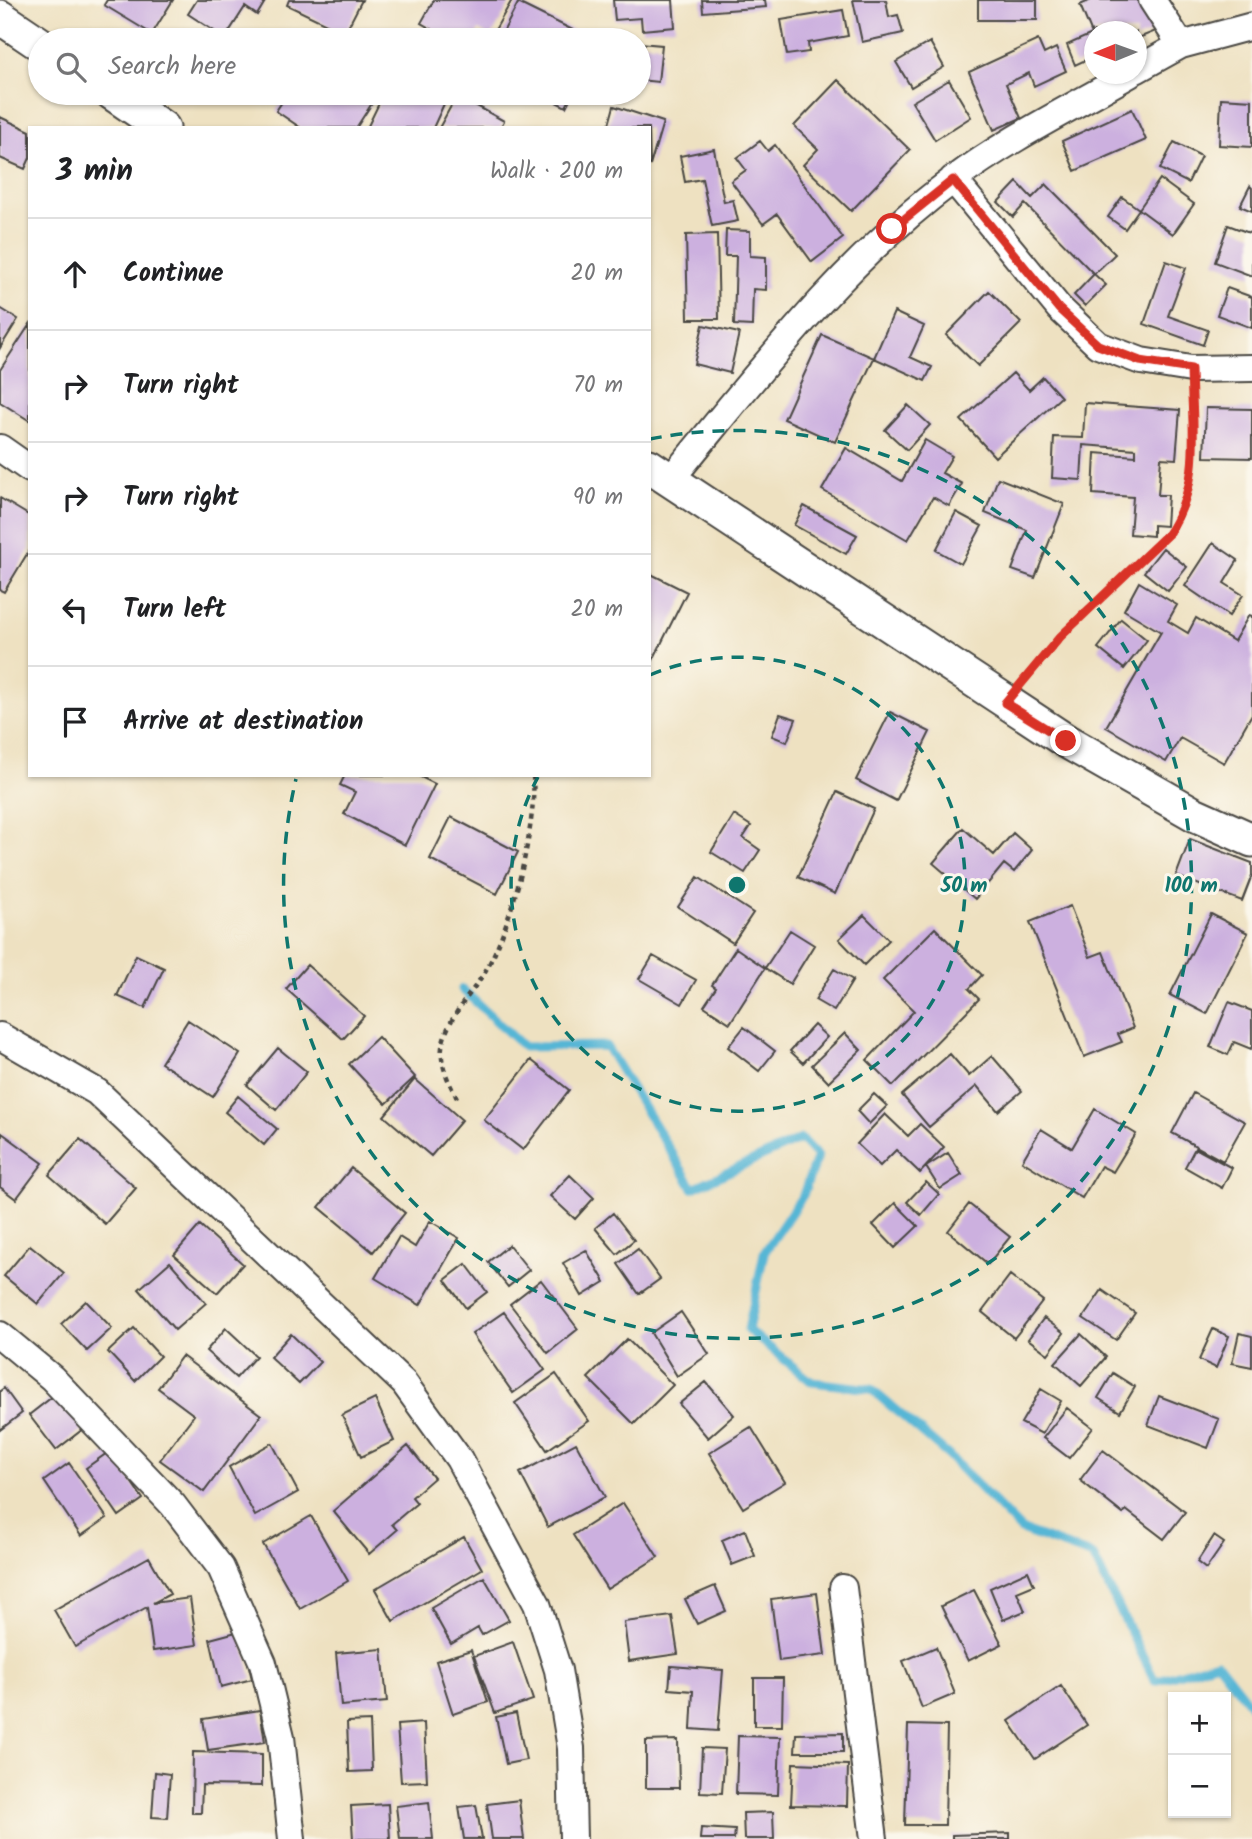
<!DOCTYPE html>
<html lang="en">
<head>
<meta charset="utf-8">
<style>
	:root { --surface:#fff; --page:#f2f2f2; --text:#202124; --muted:#757577; --line:#e0e0e0 }
	body { margin:0; font-family:Kalam,sans-serif; background:var(--page); color:var(--text) }
	.controls { position:absolute; right:21px; bottom:21px; display:grid; overflow:hidden; border-radius:0px; box-shadow:0 2px 5px #0004 }
	.controls button { width:63px; height:63px; display:grid; place-items:center; padding:0; border:0; border-bottom:2px solid var(--line); background:var(--surface); color:var(--text); font:35px sans-serif }
	.compass { position:absolute; left:1084px; top:21px; width:63px; height:63px; border-radius:50%; background:var(--surface); box-shadow:0 2px 5px #0004; rotate:269deg }
	.stop { position:absolute; width:21px; height:21px; margin:-16px; border:5px solid #d93025; border-radius:50%; background:#fff }
	.stop.end { background:#d93025; border-color:#fff; box-shadow:0 2px 7px #0008 }
	.list { margin:0; padding:0; list-style:none }
	h2 { display:flex; justify-content:space-between; align-items:center; height:91px; margin:0; padding:0 28px; font-size:30px }
	h2 small { font-size:23px; font-weight:400; color:var(--muted) }
	.list li { display:grid; grid-template-columns:46px 1fr auto; gap:21px; align-items:center; box-sizing:border-box; height:112px; padding:0 28px; border-top:2px solid var(--line) }
	.list b { display:block; font-size:26px; white-space:nowrap }
	.list em { font-size:23px; font-style:normal; color:var(--muted) }
	.icon { flex:none; width:38px; height:38px; fill:none; stroke:currentColor; stroke-width:2; stroke-linecap:round; stroke-linejoin:round }
	.map { position:relative; flex:none; width:1252px; height:1839px; overflow:hidden }
	.search { position:absolute; background:var(--surface); box-shadow:0 2px 5px #0004; left:28px; top:28px; width:623px; height:77px; display:flex; align-items:center; gap:18px; box-sizing:border-box; padding:0 24px; border-radius:38px; color:var(--muted); font-size:26px }
	.panel { position:absolute; background:var(--surface); box-shadow:0 2px 5px #0004; left:28px; top:126px; width:623px; height:651px; border-radius:0px }
	.map>svg:first-child { display:block }
	.lines { fill:none; stroke-linecap:round; stroke-linejoin:round }
	.stream { stroke:#57b6d5; stroke-width:9 }
	.building { fill:#ccb0df }
	.minor-casing { stroke:#484642; stroke-width:30 }
	.tertiary-casing { stroke:#484642; stroke-width:37 }
	.path { stroke:#484642; stroke-width:4.5; stroke-dasharray:5 5; stroke-linecap:butt }
	.minor { stroke:#fff; stroke-width:26 }
	.tertiary { stroke:#fff; stroke-width:33 }
	.route { stroke:#d93025; stroke-width:9 }
	.ring { fill:none; stroke:#0f766e; stroke-width:3.5; stroke-dasharray:12 9 }
	.centre { fill:#0f766e; stroke:#fbf7ec; stroke-width:3.5 }
	.ring-label { font-size:21px; text-anchor:middle; font-weight:bold; fill:#0f766e; stroke:#fbf7ec; stroke-width:6; stroke-linejoin:round; paint-order:stroke }
</style>
</head>
<body>
<div class="map">
<svg width="1252" height="1839" viewBox="0 0 1252 1839">
	<rect width="100%" height="100%" fill="#fbf7ec"/>
	<filter id="ink" filterUnits="userSpaceOnUse"><feTurbulence type="fractalNoise" baseFrequency=".0143" numOctaves="2"/><feDisplacementMap in="SourceGraphic" scale="14" xChannelSelector="R" yChannelSelector="G"/><feConvolveMatrix kernelMatrix="1 2 1 2 8 2 1 2 1" color-interpolation-filters="sRGB"/></filter>
	<filter id="wash" filterUnits="userSpaceOnUse"><feTurbulence type="fractalNoise" baseFrequency=".00686" numOctaves="4" result="noise"/><feDisplacementMap in="SourceGraphic" scale="28" xChannelSelector="R" yChannelSelector="G"/><feGaussianBlur stdDeviation="1.57" result="paint"/><feColorMatrix in="noise" values="0 0 0 0 0 0 0 0 0 0 0 0 0 0 0 0 0 1.4 0 .05"/><feComposite in="paint" operator="in"/></filter>
	<g filter="url(#wash)">
		<rect width="100%" height="100%" fill="#eee1c1"/>
		<g class="lines">
			<path class="stream" d="M462,989L524,1047L606,1046L693,1188L801,1139L817,1156L803,1195L764,1253L748,1330L812,1382L871,1389L948,1455L1021,1530L1093,1556L1155,1681L1217,1662L1252,1707"/>
		</g>
		<g id="blocks">
			<path class="building" d="M107,0H173L152,34L104,5Z
				M197,0H266L257,15L245,7L225,38L188,14Z
				M289,0H362L345,33L287,5Z
				M434,0H512L491,37L479,30L473,40H451L421,23Z
				M613,0H673L675,27L642,30L641,18L615,20Z
				M702,0H765L766,7L703,12Z
				M853,0H886L889,17L898,15L903,33L862,42Z
				M978,0H1037V20H978Z
				M1091,0H1143L1156,31L1136,39V32H1094V56L1075,65L1067,45L1092,34L1080,5Z
				M518,3L593,40H499Z
				M843,10L848,36L808,43L809,52L787,55L781,20Z
				M330,26L351,40H321Z
				M1038,40L1044,54L1056,48L1066,71L1034,86L1029,73L1006,84L1021,118L994,130L969,72Z
				M930,42L944,67L911,87L896,62Z
				M639,43L662,45L658,82L639,80Z
				M838,80L910,150L851,211L803,165L818,149L794,126Z
				M949,80L971,117L935,140L912,102Z
				M288,93H376L378,94L356,128H301L276,111Z
				M384,93H443L448,95L433,128H367Z
				M538,93H573L566,107Z
				M457,95L504,121L500,128H439Z
				M1221,98L1252,100V147L1219,145Z
				M614,106L663,122L650,166L649,128H608Z
				M1132,109L1146,140L1075,171L1062,141Z
				M0,117L30,131V158L25,169L0,158Z
				M760,141L768,151L775,145L843,238L812,262L777,214L763,224L731,181L746,170L737,158Z
				M1174,142L1201,156L1188,183L1160,169Z
				M714,149L724,202L733,200L738,221L712,226L702,179L685,182L680,156Z
				M1160,179L1194,204L1173,234L1139,209Z
				M1017,182L1032,198L1046,184L1115,254L1094,274L1025,204L1013,217L998,202Z
				M1250,186L1252,188V211L1240,206Z
				M1122,197L1139,209L1125,229L1108,217Z
				M1228,225L1252,234V276L1215,262Z
				M726,230L750,231V256L766,257V290L753,289L752,326L734,325L736,256H725Z
				M717,234L719,319H688L686,235Z
				M1166,261L1186,268L1168,316L1208,330L1203,345L1144,324Z
				M1094,274L1106,285L1085,306L1074,295Z
				M1227,288L1252,297V328L1217,315Z
				M989,291L1021,323L978,366L946,335Z
				M0,308L18,319L0,348Z
				M894,312L924,326L910,357L932,367L925,381L874,358Z
				M30,324V421L0,402V370Z
				M703,325L739,333L730,373L694,364Z
				M822,335L874,358L835,442L784,419Z
				M1013,373L1029,390L1043,377L1061,397L995,457L961,420Z
				M1085,403L1180,410L1176,459L1161,458L1158,495H1168L1166,526L1153,525V536L1130,534L1133,497L1093,494L1095,453L1136,456V449L1083,445L1081,480L1052,478L1054,437L1083,438Z
				M908,405L930,425L907,450L885,430Z
				M1206,408L1252,409V458L1204,457Z
				M925,440L952,456L942,473L962,484L949,506L933,497L908,540L822,490L846,448L902,481Z
				M998,478L1064,504L1035,578L1012,570L1027,530L985,513Z
				M0,498L30,516V549L4,592L0,590Z
				M804,506L857,535L846,554L794,525Z
				M956,512L982,526L961,564L936,550Z
				M1213,543L1238,560L1224,583L1243,595L1229,616L1185,586Z
				M1163,548L1187,567L1168,591L1144,572Z
				M649,573L687,592L649,668Z
				M1139,582L1177,605L1168,621L1188,633L1196,618L1234,641L1249,615L1252,616V714L1224,763L1180,738L1166,762L1106,727L1161,632L1124,610Z
				M1121,619L1147,640L1124,669L1098,648Z
				M890,712L930,732L896,801L856,780Z
				M780,714L796,719L787,742L772,736Z
				M345,775H417L435,784L405,845L344,814L355,792L340,785Z
				M837,792L874,809L835,894L798,877Z
				M734,815L751,826L743,838L760,850L745,873L711,852Z
				M451,817L518,852L497,894L430,859Z
				M963,828L994,855L1013,833L1032,850L1014,872L1004,864L975,899L933,863Z
				M1190,839L1252,863V875L1242,901L1176,876Z
				M698,877L753,913L733,943L678,907Z
				M1070,906L1090,957L1103,952L1133,1028L1118,1034L1122,1042L1084,1057L1030,922Z
				M1211,914L1248,933L1207,1014L1170,995Z
				M864,915L889,940L864,965L839,939Z
				M935,928L982,975L969,989L979,999L893,1086L867,1060L914,1011L883,980Z
				M790,930L814,945L790,984L765,968Z
				M736,948L765,968L730,1023L704,1006L716,988L712,985Z
				M136,955L164,968L145,1008L117,996Z
				M653,956L696,980L682,1004L639,979Z
				M307,965L364,1016L343,1039L286,989Z
				M834,969L853,980L834,1011L815,1000Z
				M1229,1002L1252,1011V1046L1251,1049L1234,1042L1228,1055L1210,1047Z
				M188,1020L240,1054L213,1097L161,1063Z
				M814,1025L827,1037L803,1063L790,1051Z
				M744,1027L775,1051L759,1071L728,1047Z
				M845,1033L861,1050L828,1082L812,1065Z
				M378,1037L415,1077L386,1104L349,1064Z
				M278,1048L307,1072L276,1110L247,1085Z
				M950,1054L969,1076L992,1056L1022,1091L998,1111L977,1086L929,1127L902,1095Z
				M531,1060L569,1090L523,1150L484,1120Z
				M415,1079L462,1120L431,1156L384,1116Z
				M1193,1093L1245,1122L1223,1161L1172,1133Z
				M874,1094L887,1106L869,1124L857,1111Z
				M238,1096L277,1129L264,1145L225,1112Z
				M1095,1109L1136,1134L1113,1172L1101,1166L1082,1198L1022,1161L1041,1129L1072,1148Z
				M885,1114L908,1136L920,1124L944,1147L920,1173L896,1150L880,1166L857,1144Z
				M2,1133L43,1163L16,1199L0,1187Z
				M80,1139L136,1188L105,1224L49,1175Z
				M1195,1148L1232,1168L1222,1188L1185,1167Z
				M948,1153L962,1175L940,1189L926,1167Z
				M351,1168L405,1213L373,1252L319,1207Z
				M570,1175L594,1198L575,1219L550,1196Z
				M926,1182L939,1194L921,1215L907,1202Z
				M895,1203L918,1226L895,1248L873,1225Z
				M969,1204L1010,1237L988,1264L948,1231Z
				M613,1213L634,1240L617,1254L595,1228Z
				M430,1221L459,1238L420,1305L375,1278L399,1237L415,1247Z
				M200,1225L243,1264L217,1293L174,1255Z
				M30,1245L64,1273L38,1304L4,1276Z
				M509,1245L529,1270L508,1287L488,1262Z
				M638,1249L660,1279L639,1294L618,1264Z
				M586,1250L605,1282L582,1296L563,1263Z
				M170,1262L206,1303L175,1330L139,1289Z
				M466,1264L487,1292L466,1308L445,1280Z
				M1010,1275L1043,1301L1014,1338L982,1312Z
				M541,1280L578,1329L548,1353L510,1304Z
				M1102,1290L1135,1313L1116,1340L1083,1318Z
				M86,1301L112,1328L87,1351L61,1324Z
				M504,1312L545,1370L513,1393L472,1334Z
				M681,1312L709,1354L677,1376L651,1333Z
				M1044,1318L1064,1333L1048,1354L1028,1339Z
				M134,1328L160,1356L135,1381L108,1352Z
				M226,1328L256,1356L236,1378L206,1351Z
				M1213,1329L1229,1336L1216,1368L1199,1360Z
				M1239,1333L1252,1336V1367L1232,1363Z
				M291,1334L320,1362L299,1384L270,1357Z
				M1081,1334L1106,1357L1081,1386L1055,1363Z
				M627,1339L673,1385L634,1424L588,1378Z
				M182,1356L261,1415L204,1492L160,1460L194,1415L158,1388Z
				M1113,1373L1135,1387L1120,1412L1098,1398Z
				M556,1374L589,1421L547,1450L515,1403Z
				M706,1382L734,1415L708,1438L679,1404Z
				M4,1388L22,1413L0,1430V1391Z
				M1041,1389L1061,1401L1042,1434L1021,1423Z
				M56,1394L83,1429L56,1450L29,1415Z
				M1159,1396L1219,1419L1208,1448L1148,1425Z
				M375,1399L394,1441L361,1457L342,1415Z
				M1067,1408L1093,1428L1069,1458L1043,1438Z
				M751,1427L785,1482L743,1508L709,1453Z
				M272,1443L298,1492L255,1516L229,1467Z
				M576,1443L605,1497L548,1527L520,1473Z
				M408,1446L434,1478L412,1497L417,1503L392,1524L397,1530L369,1554L333,1511Z
				M1103,1450L1185,1512L1164,1539L1126,1510L1123,1514L1080,1480Z
				M110,1451L143,1499L119,1516L86,1468Z
				M69,1463L107,1518L81,1536L44,1481Z
				M623,1503L658,1557L607,1589L573,1535Z
				M311,1516L348,1581L300,1609L263,1544Z
				M745,1530L755,1556L732,1565L722,1540Z
				M1214,1536L1224,1543L1206,1569L1197,1562Z
				M464,1537L482,1569L393,1621L375,1589Z
				M149,1557L170,1594L153,1603L190,1598L197,1645L153,1651L147,1607L75,1647L54,1610Z
				M1028,1571L1034,1585L1017,1592L1025,1611L1003,1620L990,1588Z
				M484,1577L509,1620L482,1635L478,1628L451,1644L431,1608Z
				M715,1586L726,1611L697,1624L685,1599Z
				M974,1590L1002,1644L968,1661L941,1606Z
				M817,1593L825,1655L779,1661L771,1599Z
				M672,1616L678,1654L629,1661L624,1622Z
				M240,1631L252,1679L221,1687L210,1639Z
				M513,1642L533,1700L495,1713L474,1656Z
				M936,1647L955,1694L922,1708L903,1661Z
				M382,1649L387,1702L341,1706L336,1653Z
				M471,1650L488,1702L453,1714L436,1661Z
				M671,1666L723,1670L718,1731L691,1729L693,1691L669,1689Z
				M754,1678H783L782,1726H754Z
				M1061,1686L1087,1725L1035,1759L1009,1721Z
				M260,1710L265,1742L208,1750L203,1719Z
				M516,1713L526,1760L506,1764L496,1717Z
				M370,1721L372,1771L349,1772L347,1722Z
				M424,1723L427,1781L401,1782L397,1725Z
				M908,1725L947,1726L945,1825H905Z
				M843,1733V1752H795L796,1734Z
				M738,1736L780,1737L778,1795L736,1794Z
				M678,1740L679,1788H646V1741Z
				M702,1748L725,1749L722,1793L700,1792Z
				M193,1752L262,1754V1786L202,1785L201,1813H192Z
				M793,1763L848,1765L847,1806L791,1805Z
				M155,1772L170,1774L167,1818L152,1817Z
				M519,1800L524,1839H492L487,1804Z
				M429,1802L433,1839H400L396,1806Z
				M388,1804L390,1839H353L351,1806Z
				M476,1805L482,1839H464L459,1807Z
				M773,1812L774,1839H744L743,1813Z
				M701,1828L735,1830L734,1839H700Z
				M1010,1833V1839H952V1835Z"/>
		</g>
	</g>
	<g filter="url(#ink)">
		<use href="#blocks" fill-opacity="0" stroke="#484642" stroke-width="2"/>
		<g class="lines">
			<defs>
				<path id="minor" d="M1152,0L1181,45
					M1136,70L1181,45L1252,26
					M953,179L1059,308L1098,345L1141,361L1191,369L1252,368
					M0,448L30,469
					M670,480C758,374 841,263 953,180C1008,139 1071,108 1130,74
					M0,1036L97,1092L404,1383L459,1459L537,1604L558,1670L571,1748L573,1839
					M0,1335L52,1378L173,1505L221,1568L263,1663L281,1737L292,1839
					M843,1588L874,1839"/>
				<path id="tertiary" d="M0,17L40,44
					M112,93L163,128
					M649,466L1066,741L1194,814L1252,840"/>
			</defs>
			<use href="#minor" class="minor-casing"/>
			<use href="#tertiary" class="tertiary-casing"/>
			<path class="path" d="M1026,678L1060,637L1168,534C1199,488 1193,447 1191,394
				M457,1098C448,1081 438,1061 443,1042C451,1012 473,993 487,968C512,923 537,826 533,775"/>
			<use href="#minor" class="minor"/>
			<use href="#tertiary" class="tertiary"/>
		</g>
	</g>
	<g class="lines" filter="url(#ink)">
		<path class="route" d="M892,229L953,180L1059,309L1098,345L1140,361L1191,369C1192,429 1203,482 1168,534L1060,637L1005,703L1066,741"/>
	</g>
	<g class="ring">
		<path d="M650 675A227 227 0 1 1 538 777"/>
		<path d="M650 439A454 454 0 1 1 296 779"/>
	</g>
	<circle cx="737" cy="885" r="10" class="centre"/>
	<g class="ring-label">
		<text x="964" y="892">50 m</text>
		<text x="1191" y="892">100 m</text>
	</g>
</svg>
<div class="controls">
<button>+</button>
<button>−</button>
</div>
<svg class="compass" viewBox="-18 -18 36 36"><path d="M0-13l5 13h-10z" fill="#e53935"/><path d="M0 13l5-13h-10z" fill="#757577"/></svg>
<div class="stop" style="left:892px;top:229px"></div>
<div class="stop end" style="left:1066px;top:741px"></div>
<div class="search"><svg class="icon" aria-label="search" viewBox="0 0 24 24"><circle cx="10" cy="10" r="6"/><path d="M15 15l6 6"/></svg>Search here</div>
<section class="panel">
<h2>3 min<small>Walk · 200 m</small></h2>
<ul class="list">
<li><svg class="icon" aria-label="ahead" viewBox="0 0 24 24"><path d="M12 20V5M6 11l6-6 6 6"/></svg><div><b>Continue</b></div><em>20 m</em></li>
<li><svg class="icon" aria-label="right" viewBox="0 0 24 24"><path d="M7 20v-9h11M14 6l5 5-5 5"/></svg><div><b>Turn right</b></div><em>70 m</em></li>
<li><svg class="icon" aria-label="right" viewBox="0 0 24 24"><path d="M7 20v-9h11M14 6l5 5-5 5"/></svg><div><b>Turn right</b></div><em>90 m</em></li>
<li><svg class="icon" aria-label="left" viewBox="0 0 24 24"><path d="M17 20v-9H6M10 6l-5 5 5 5"/></svg><div><b>Turn left</b></div><em>20 m</em></li>
<li><svg class="icon" aria-label="arrive" viewBox="0 0 24 24"><path d="M6 21V4h12l-3 4 3 4H6"/></svg><div><b>Arrive at destination</b></div></li>
</ul>
</section>
</div>
</body>
</html>
